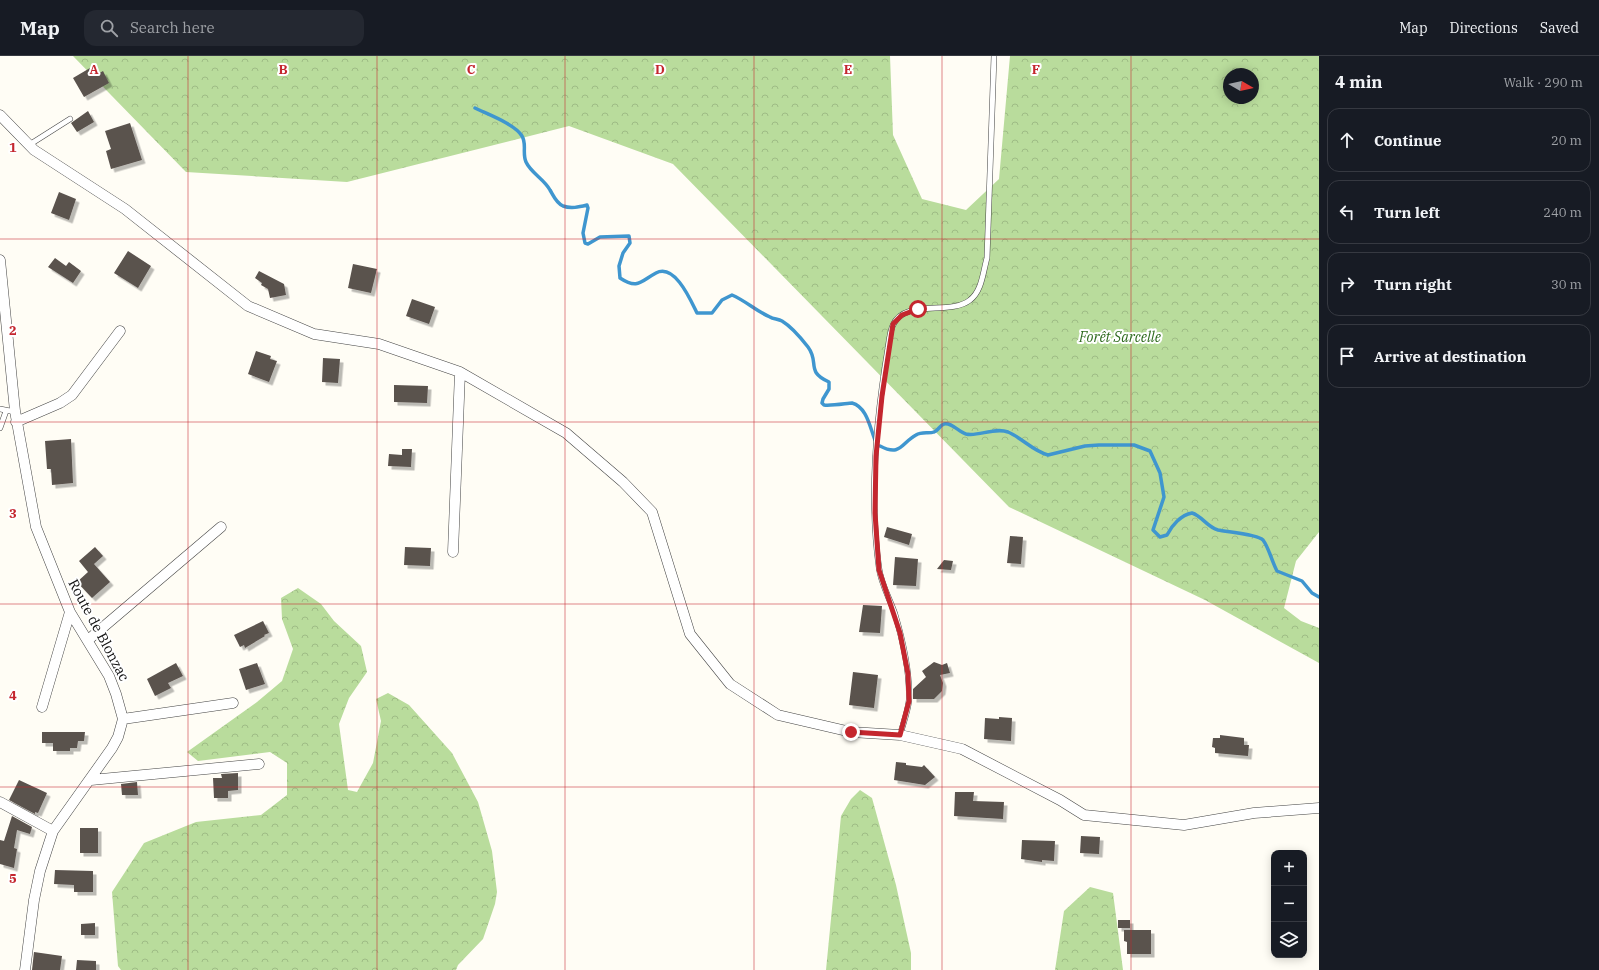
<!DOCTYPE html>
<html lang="en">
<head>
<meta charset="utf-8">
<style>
	:root { --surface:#171b24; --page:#242831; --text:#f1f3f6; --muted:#9ea1a6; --line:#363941 }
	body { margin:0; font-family:"IBM Plex Serif",serif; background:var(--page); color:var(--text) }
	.controls { position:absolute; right:12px; bottom:12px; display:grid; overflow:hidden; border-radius:8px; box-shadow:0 2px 10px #0003 }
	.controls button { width:36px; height:36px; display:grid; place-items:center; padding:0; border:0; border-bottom:1px solid var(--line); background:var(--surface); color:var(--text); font:20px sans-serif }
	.compass { position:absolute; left:1223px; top:12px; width:36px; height:36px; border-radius:50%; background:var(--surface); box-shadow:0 2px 10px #0003; rotate:99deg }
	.stop { position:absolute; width:12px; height:12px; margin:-9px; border:3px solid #c4262e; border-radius:50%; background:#fff }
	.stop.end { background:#c4262e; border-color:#fff; box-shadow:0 1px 4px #0008 }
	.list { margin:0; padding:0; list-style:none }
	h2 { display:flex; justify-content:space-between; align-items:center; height:52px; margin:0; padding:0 16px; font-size:17px }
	h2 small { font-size:13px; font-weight:400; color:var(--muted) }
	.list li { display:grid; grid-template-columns:26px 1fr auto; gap:12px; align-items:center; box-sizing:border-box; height:64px; margin:0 8px 8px; padding:0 8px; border:1px solid var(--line); border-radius:12px }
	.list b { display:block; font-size:15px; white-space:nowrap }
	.list em { font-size:13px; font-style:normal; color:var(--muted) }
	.icon { flex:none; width:22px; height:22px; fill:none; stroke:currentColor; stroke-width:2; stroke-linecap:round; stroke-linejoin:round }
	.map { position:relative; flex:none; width:1319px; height:914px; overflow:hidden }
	header { display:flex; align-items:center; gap:24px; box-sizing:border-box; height:56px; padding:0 20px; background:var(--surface); border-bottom:1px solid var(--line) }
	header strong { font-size:19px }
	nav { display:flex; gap:22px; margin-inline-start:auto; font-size:14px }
	.search { width:280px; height:36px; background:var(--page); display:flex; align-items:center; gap:10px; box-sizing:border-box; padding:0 14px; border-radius:12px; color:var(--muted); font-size:15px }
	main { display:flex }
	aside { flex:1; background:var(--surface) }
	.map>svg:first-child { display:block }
	.forest { fill:url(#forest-crowns); fill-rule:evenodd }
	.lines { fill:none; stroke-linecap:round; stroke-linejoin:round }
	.stream { stroke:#3f96cf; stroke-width:3.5 }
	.building { fill:#5a524d; filter:url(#shadow) }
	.lane-casing { stroke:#444; stroke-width:6 }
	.street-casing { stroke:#444; stroke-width:11 }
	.lane { stroke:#fff; stroke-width:5 }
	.street { stroke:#fff; stroke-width:10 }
	.route { stroke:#c4262e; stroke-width:5 }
	.grid { fill:none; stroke:#c4262e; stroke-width:1; stroke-opacity:0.55 }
	.labels { text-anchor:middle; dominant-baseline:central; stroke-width:4; stroke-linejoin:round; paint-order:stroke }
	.park-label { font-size:14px; font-style:italic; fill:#2f6b1f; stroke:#fff }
	.street-label { font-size:14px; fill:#111; stroke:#fff }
	.grid-label { font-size:13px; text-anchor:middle; font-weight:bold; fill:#c4262e; stroke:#fff; stroke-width:4; stroke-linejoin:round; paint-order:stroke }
</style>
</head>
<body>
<header>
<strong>Map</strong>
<div class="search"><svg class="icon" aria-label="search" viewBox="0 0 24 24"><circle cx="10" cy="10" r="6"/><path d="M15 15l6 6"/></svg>Search here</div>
<nav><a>Map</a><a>Directions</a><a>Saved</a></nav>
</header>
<main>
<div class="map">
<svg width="1319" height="914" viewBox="0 0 1319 914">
	<defs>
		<pattern id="forest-crowns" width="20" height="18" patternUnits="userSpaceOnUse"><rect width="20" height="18" fill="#b9dc9c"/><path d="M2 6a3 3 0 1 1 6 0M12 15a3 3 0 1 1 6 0" fill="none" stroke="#9ebc85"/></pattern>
		<filter id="shadow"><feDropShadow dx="3.5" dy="3.5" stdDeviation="0" flood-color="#0004"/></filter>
	</defs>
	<rect width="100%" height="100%" fill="#fffdf5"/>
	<path class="forest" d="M73,0H890L893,79L922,143L966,154L999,123L1010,0H1319V476L1296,505L1284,552L1301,565L1319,572V607L1205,544L1009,451L673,108L569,70L347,126L186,116ZM1229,18H1253V42H1229Z
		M298,532L321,548L334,565L361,590L367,616L349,642L339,668L348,734L357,736L373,707L381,665L376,643L388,637L409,649L452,697L478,746L492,795L497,836L495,848L483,883L458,909L456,914H121L118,910L112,836L144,787L196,766L261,759L287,739V707L270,696L198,705L187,696L257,646L282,625L293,593L282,563L281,542Z
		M860,734L872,742L896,829L911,897V914H826L841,760L851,743Z
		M1090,831L1113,837L1123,914H1055L1064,855Z"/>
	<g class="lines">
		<path class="stream" d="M475,52C487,58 515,68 522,80C527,88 522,97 526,106C531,117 544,123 550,134C553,139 556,147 563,150C571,153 579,151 587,149L588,152L583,177L585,187L588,188L600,181L629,180L630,187L623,197L619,210L620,222C638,234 641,225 656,217C675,207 691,245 697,257H712L722,244L732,239C746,245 756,255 770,261C773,263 778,263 782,265C792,271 801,282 808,291C820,307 805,315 829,326V333L823,343L822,347L824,349C832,350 848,347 852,347C867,351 870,372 875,384
			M880,390C901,401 901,387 916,379C922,375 929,378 934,376C938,375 940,369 944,368C951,366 959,376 966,378C978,381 994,371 1008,376C1022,382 1033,395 1048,399L1085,390L1099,389H1134L1150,395L1160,417L1164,441L1153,474L1160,481L1167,479C1172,469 1181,459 1192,457C1202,460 1207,471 1218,474C1227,476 1257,478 1263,484C1269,492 1272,506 1277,515L1302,525L1312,537L1319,541"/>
	</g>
	<path class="building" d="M90,12L94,20L103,15L109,27L84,41L73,22Z
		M88,55L94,66L77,76L71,67Z
		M130,67L142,104L111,113L106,95L111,93L105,75Z
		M59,136L76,143L69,164L51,157Z
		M128,195L151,210L138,232L114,217Z
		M55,202L66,210L69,206L81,215L73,227L48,211Z
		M353,208L377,213L371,237L348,232Z
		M259,215L284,228L286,239L270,242L268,233L261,229L262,227L255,222Z
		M412,243L435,251L429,268L406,260Z
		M256,295L271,300L270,303L277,305L269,326L248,318Z
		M323,302L340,303L338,327L322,326Z
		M394,329L428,330L427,347L394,346Z
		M71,383L73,427L52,429L51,413H47L45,385Z
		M402,393H412L411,411L388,410L389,398L402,399Z
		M887,471L912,478L909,489L884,481Z
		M1010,480L1023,481L1021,508L1007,507Z
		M95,491L103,500L94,508L110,526L92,542L77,526L88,516L79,505Z
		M405,491L431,492L430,510L404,509Z
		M895,501L918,503L916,530L893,529Z
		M944,504L953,505L951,514L937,513Z
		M863,549L882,550L880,577L859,576Z
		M263,565L269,577L264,579L265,580L245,592L244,589L240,591L234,579Z
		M934,606L942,609L947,607L950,617L940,619L943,627L942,635L934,643H913V633L926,621L922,615Z
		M176,607L183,620L168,627L171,632L155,640L147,623Z
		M257,607L265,628L246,634L239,613Z
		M853,616L878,619L874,652L849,649Z
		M999,661L1012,662L1011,685L984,683L985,662L999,663Z
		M42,676H85L84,685H78L77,692H70V695H53V687H42Z
		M1220,679L1244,682V689H1249L1248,700L1215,697V692L1212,691L1213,682H1220Z
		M896,706L906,707V709L922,711L924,709L935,721L925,729L894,724Z
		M238,717V734L228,735V742H214L213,722H222L221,718Z
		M19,724L47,737L38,757L35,756V758L9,744Z
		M137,726L138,739H122L121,728Z
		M955,736H974L973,745L1004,746L1003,763L954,760Z
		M12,760L32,771L30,778L17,774L14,792L17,793L14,812L0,808V784L4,785Z
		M80,772H98V797H80Z
		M1081,780L1100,781L1099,798L1080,797Z
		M1022,784L1055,785L1054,805L1042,804V806L1021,803Z
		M55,814L93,815V836H74V829L54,828Z
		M1118,864H1130V872H1118Z
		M95,867V879H81V868Z
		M1124,874H1151V898H1127V886L1124,885Z
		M34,896L62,900L60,914H32Z
		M77,904L96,905V914H76Z"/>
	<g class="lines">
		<defs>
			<path id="lane" d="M29,89L70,63
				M0,353L10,355
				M0,372L6,355
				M900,679C903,668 908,655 909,644C910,615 903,585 895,558C890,543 881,528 879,512C869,440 876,363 888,292C889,285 890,275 893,269C905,242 950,260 970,244C982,235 983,216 987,202L994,0"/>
			<path id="street" d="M0,59L34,94L125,153L248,250L314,278L379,288L460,316L566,377L623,426L652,456L690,578L730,628L778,659L851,676L900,679L962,693L1060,744L1084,759L1184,769L1254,757L1319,752
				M0,204L15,355L36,471L70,556L109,620L116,638L123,663L118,681L112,692L53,775L40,815L34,844L25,914
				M16,366L60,347L72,339L120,275
				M453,496L460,316
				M88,584L221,471
				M42,651L70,556
				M123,663L233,647
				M91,724L259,708
				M0,746L53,775"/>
		</defs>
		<use href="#lane" class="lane-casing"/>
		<use href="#street" class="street-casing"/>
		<use href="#lane" class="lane"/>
		<use href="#street" class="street"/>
	</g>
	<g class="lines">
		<path class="route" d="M851,676L900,679L909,645L908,618L900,577L879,514L875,457L876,400L882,340L893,268L902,259L918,253"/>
	</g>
	<path class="grid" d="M188,0V914M377,0V914M565,0V914M754,0V914M942,0V914M1131,0V914M0,183H1319M0,366H1319M0,548H1319M0,731H1319"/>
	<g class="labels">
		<g class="park-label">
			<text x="1120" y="281">Forêt Sarcelle</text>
		</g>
		<g class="street-label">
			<text transform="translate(99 574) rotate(62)">Route de Blonzac</text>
		</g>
	</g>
	<g class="grid-label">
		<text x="94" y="18">A</text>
		<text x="283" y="18">B</text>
		<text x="471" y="18">C</text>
		<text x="660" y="18">D</text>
		<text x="848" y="18">E</text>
		<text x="1036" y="18">F</text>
		<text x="13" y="96">1</text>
		<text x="13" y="279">2</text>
		<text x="13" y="462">3</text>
		<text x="13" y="644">4</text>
		<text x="13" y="827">5</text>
	</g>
</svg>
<div class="controls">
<button>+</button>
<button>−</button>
<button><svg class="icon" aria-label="layers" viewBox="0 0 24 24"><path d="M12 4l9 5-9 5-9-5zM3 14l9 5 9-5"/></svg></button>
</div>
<svg class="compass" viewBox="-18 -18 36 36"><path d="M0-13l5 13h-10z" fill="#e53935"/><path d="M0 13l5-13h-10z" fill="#9ea1a6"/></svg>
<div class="stop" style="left:918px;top:253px"></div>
<div class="stop end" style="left:851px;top:676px"></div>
</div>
<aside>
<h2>4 min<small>Walk · 290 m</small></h2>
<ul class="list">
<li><svg class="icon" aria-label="ahead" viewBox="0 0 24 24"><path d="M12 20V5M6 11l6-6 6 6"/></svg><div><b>Continue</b></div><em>20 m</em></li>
<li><svg class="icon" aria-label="left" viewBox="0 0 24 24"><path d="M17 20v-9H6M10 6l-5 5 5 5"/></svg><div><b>Turn left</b></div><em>240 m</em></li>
<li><svg class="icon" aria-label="right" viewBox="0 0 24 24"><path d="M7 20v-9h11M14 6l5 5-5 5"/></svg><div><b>Turn right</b></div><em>30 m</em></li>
<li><svg class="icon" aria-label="arrive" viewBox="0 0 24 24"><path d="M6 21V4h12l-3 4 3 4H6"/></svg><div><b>Arrive at destination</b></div></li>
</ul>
</aside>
</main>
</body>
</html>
